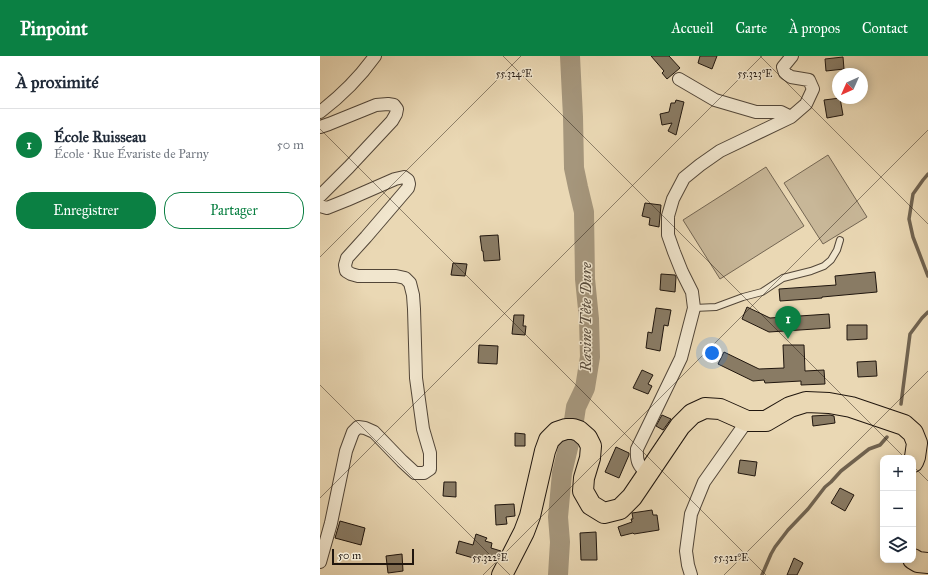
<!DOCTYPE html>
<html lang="fr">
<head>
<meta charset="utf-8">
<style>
	:root { --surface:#fff; --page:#f6f6f7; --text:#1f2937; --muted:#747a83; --line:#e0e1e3; --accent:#0b8043 }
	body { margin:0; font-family:"IM FELL Great Primer",serif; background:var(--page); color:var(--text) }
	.controls { position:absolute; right:12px; bottom:12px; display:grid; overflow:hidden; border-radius:8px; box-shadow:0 2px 10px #0003 }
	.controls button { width:36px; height:36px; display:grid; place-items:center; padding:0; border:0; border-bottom:1px solid var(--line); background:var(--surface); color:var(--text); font:20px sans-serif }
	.compass { position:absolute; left:512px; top:12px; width:36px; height:36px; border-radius:50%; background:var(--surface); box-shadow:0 2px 10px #0003; rotate:225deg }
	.scale { position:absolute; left:12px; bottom:10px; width:82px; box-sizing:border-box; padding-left:4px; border:2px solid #20160e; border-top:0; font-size:11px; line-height:14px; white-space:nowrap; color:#20160e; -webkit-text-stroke:3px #f1e6ce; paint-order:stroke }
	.you { position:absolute; left:392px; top:297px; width:14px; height:14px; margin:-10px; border:3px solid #fff; border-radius:50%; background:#1a73e8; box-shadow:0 0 0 6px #1a73e833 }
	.badge { display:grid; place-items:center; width:26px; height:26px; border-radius:50%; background:var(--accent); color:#fff; font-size:13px; font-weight:700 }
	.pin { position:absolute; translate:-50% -33px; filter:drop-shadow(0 1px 2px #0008) }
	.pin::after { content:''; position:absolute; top:21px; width:14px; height:12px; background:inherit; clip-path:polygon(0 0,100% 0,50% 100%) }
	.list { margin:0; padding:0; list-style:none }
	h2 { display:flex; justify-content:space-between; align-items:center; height:52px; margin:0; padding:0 16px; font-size:17px }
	h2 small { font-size:13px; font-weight:400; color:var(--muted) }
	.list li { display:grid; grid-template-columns:26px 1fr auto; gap:12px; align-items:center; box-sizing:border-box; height:72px; padding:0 16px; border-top:1px solid var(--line) }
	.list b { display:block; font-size:15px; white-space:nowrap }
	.list p { margin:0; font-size:13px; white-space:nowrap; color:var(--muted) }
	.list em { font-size:13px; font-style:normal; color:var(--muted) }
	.actions { display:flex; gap:8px; padding:12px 16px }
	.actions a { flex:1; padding:9px 0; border:1px solid var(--accent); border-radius:16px; text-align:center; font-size:14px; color:var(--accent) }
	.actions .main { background:var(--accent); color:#fff }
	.icon { flex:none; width:22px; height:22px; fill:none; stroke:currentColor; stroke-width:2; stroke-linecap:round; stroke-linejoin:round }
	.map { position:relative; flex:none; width:608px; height:519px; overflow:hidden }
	header { display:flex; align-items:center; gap:24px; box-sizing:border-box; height:56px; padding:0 20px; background:var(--accent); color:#fff }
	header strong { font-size:19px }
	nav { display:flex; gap:22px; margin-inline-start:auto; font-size:14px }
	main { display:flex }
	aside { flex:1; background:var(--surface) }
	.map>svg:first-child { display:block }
	.green { fill:#c8b798; stroke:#746653 }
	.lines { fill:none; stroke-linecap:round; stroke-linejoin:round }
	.stream { stroke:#706350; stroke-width:3.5 }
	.river { stroke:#a5967c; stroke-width:20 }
	.building { fill:#897b64; stroke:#20160e }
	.service-casing { stroke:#524638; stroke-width:8 }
	.minor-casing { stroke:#524638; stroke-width:14 }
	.primary-casing { stroke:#20160e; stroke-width:22 }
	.service { stroke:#f1e6ce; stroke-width:6 }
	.minor { stroke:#f1e6ce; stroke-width:12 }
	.primary { stroke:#ead8b4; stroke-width:20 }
	.ticks { fill:none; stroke:#20160e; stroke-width:1; stroke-opacity:0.45 }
	.labels { text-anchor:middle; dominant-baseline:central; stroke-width:3; stroke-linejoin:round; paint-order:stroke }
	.water-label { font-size:15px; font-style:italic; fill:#55493a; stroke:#f1e6ce }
	.ticks-label { font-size:10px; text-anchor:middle; fill:#20160e; stroke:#f1e6ce; stroke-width:3; stroke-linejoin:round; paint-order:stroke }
</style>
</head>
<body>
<header>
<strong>Pinpoint</strong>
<nav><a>Accueil</a><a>Carte</a><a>À propos</a><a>Contact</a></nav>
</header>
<main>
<aside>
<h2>À proximité<small></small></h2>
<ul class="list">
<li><span class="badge">1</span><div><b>École Ruisseau</b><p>École · Rue Évariste de Parny</p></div><em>50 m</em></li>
</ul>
<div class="actions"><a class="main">Enregistrer</a><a>Partager</a></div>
</aside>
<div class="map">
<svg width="608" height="519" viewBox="0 0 608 519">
	<rect width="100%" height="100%" fill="#ead8b4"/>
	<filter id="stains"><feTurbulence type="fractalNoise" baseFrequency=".005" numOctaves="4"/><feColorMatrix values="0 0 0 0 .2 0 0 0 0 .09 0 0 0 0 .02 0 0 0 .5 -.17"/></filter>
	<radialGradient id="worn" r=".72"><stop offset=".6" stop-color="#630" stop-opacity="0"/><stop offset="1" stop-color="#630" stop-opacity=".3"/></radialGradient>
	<path class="green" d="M508,99L547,161L503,188L464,127Z
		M446,111L484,170L400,223L363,164Z"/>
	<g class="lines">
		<path class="stream" d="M608,118L603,124L593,138L589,163L593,181L608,220
			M581,348L590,278L602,262L608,256
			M442,519L451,498L455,491L468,474L488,453L505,431L511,426L521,415L549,393L560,389L567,381"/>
		<path class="river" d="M238,519L240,486L238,461L242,417L253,371L256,351L265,332L270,301L269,263L265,223L264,156L258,131L254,112L253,61L250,0"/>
	</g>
	<path class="building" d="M331,0H349L360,12L347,23L342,17L344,15Z
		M380,0H397L392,13L378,7Z
		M523,1L524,13L506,15L505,3Z
		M520,42L523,59L507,62L504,44Z
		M356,44L364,46L356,79L348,75L352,67L342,69L340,58L349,56L351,47H355Z
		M325,147L341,149L339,171L329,169L330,162L322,160Z
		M178,179L180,204L164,205L163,195H162L160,180Z
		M133,207L147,208L145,220L131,219Z
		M555,216L557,236L502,241V242L460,245L459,233L516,229L515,220Z
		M341,218L355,219L356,221L355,236L340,234Z
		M427,251L450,262L509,258L510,272L449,276L422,263Z
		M336,252L351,254L348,270L344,269L340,295L326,292L328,276L332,277Z
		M194,259H204L203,270H206L205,279L192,278Z
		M527,269H547V283L527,284Z
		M159,289L178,290L177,308L158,307Z
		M463,289H484L485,315L504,314L505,328L481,329V325L445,327L444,324L433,325L398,308L404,296L439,313L464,312Z
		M556,305L557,320L538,321L537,306Z
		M322,314L333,319L328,328L332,330L328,338L313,332Z
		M342,359L351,363L343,374L336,370Z
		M510,359L514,360L515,367L493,370L492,360Z
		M195,377L205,378V390H195Z
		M296,391L309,397V399L299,422L285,416Z
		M420,404L437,406L435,420L418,417Z
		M124,426H136V441L123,440Z
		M520,432L534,439L525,455L511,447Z
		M194,448L195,460L186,461L187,468L176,469L175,449Z
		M332,454L333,459H337L339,474L314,478L313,477L301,480L298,471L312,466L311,463H313L312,457Z
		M20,465L45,472L41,489L15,482Z
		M276,476L277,504H261L260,477Z
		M156,478L167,482L165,485L172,487L171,492L181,495L177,503L169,501L167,506L136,497L139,485L153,489Z
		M82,498L83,515L68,517L66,500Z
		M474,502L483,507L477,519H467Z"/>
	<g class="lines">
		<defs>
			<path id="service" d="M374,252L396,251L423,241L442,236L463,222L491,215L504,210L511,204L517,194L520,184"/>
			<path id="minor" d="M359,23L395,44L436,56H461L471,61
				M0,56C21,40 40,21 55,0
				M0,71L9,68L56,49L68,48L74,49L77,53L76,58L72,65L29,111L0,140
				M0,150L7,152L27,144L75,123L84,121L88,124L89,128L88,132L46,181L27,202L25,209L26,215L31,218L38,220H76L85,222L90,227L93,239L94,253L96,322L103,373L110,397V413L104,417H95L82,405L54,376L45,372L38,371L33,376L26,395L11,467L0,506
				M328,419C319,410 316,406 317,393L361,302L374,252L372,236L362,216L354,196L348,179V160L353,143L364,122L380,109L400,95L471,61L486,48L493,33L489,24L471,21L465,17L463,11L472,0
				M371,519L368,509L366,495L371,458L384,426L427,365"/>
			<path id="primary" d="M593,503L598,506L608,507
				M182,519L204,476L210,460L225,395L229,384L237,376L246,373H253L259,375L267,382L271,390L270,402L264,422L263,435L271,449L284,457L300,453L312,441L360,370L372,358L385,352L400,353L427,365H446L470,351L486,346L509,347L531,351L584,369L593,377L597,387L595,401L593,406"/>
		</defs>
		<use href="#service" class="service-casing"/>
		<use href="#minor" class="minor-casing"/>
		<use href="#primary" class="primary-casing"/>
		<use href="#service" class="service"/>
		<use href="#minor" class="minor"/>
		<use href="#primary" class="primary"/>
	</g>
	<path class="ticks" d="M183,0L585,402M440,0L608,168M0,73L446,519M0,201L201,0M0,329L190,519M593,410L608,425M0,442L442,0M163,519L608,74M404,519L608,315"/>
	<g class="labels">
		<g class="water-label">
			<text transform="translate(266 261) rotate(-90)">Ravine Tête Dure</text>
		</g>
	</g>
	<g class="ticks-label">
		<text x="194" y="21">55.324°E</text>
		<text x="435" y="21">55.323°E</text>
		<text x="170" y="505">55.322°E</text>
		<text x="411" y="505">55.321°E</text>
	</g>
	<rect width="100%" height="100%" filter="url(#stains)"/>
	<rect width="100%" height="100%" fill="url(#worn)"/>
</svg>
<div class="controls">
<button>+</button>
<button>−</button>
<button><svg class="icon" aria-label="layers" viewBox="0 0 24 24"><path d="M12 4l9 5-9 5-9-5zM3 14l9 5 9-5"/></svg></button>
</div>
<svg class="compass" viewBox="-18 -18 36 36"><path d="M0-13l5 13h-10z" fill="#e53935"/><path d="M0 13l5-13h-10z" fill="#747a83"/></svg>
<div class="scale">50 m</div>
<div class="you"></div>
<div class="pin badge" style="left:468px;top:283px">1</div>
</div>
</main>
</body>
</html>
